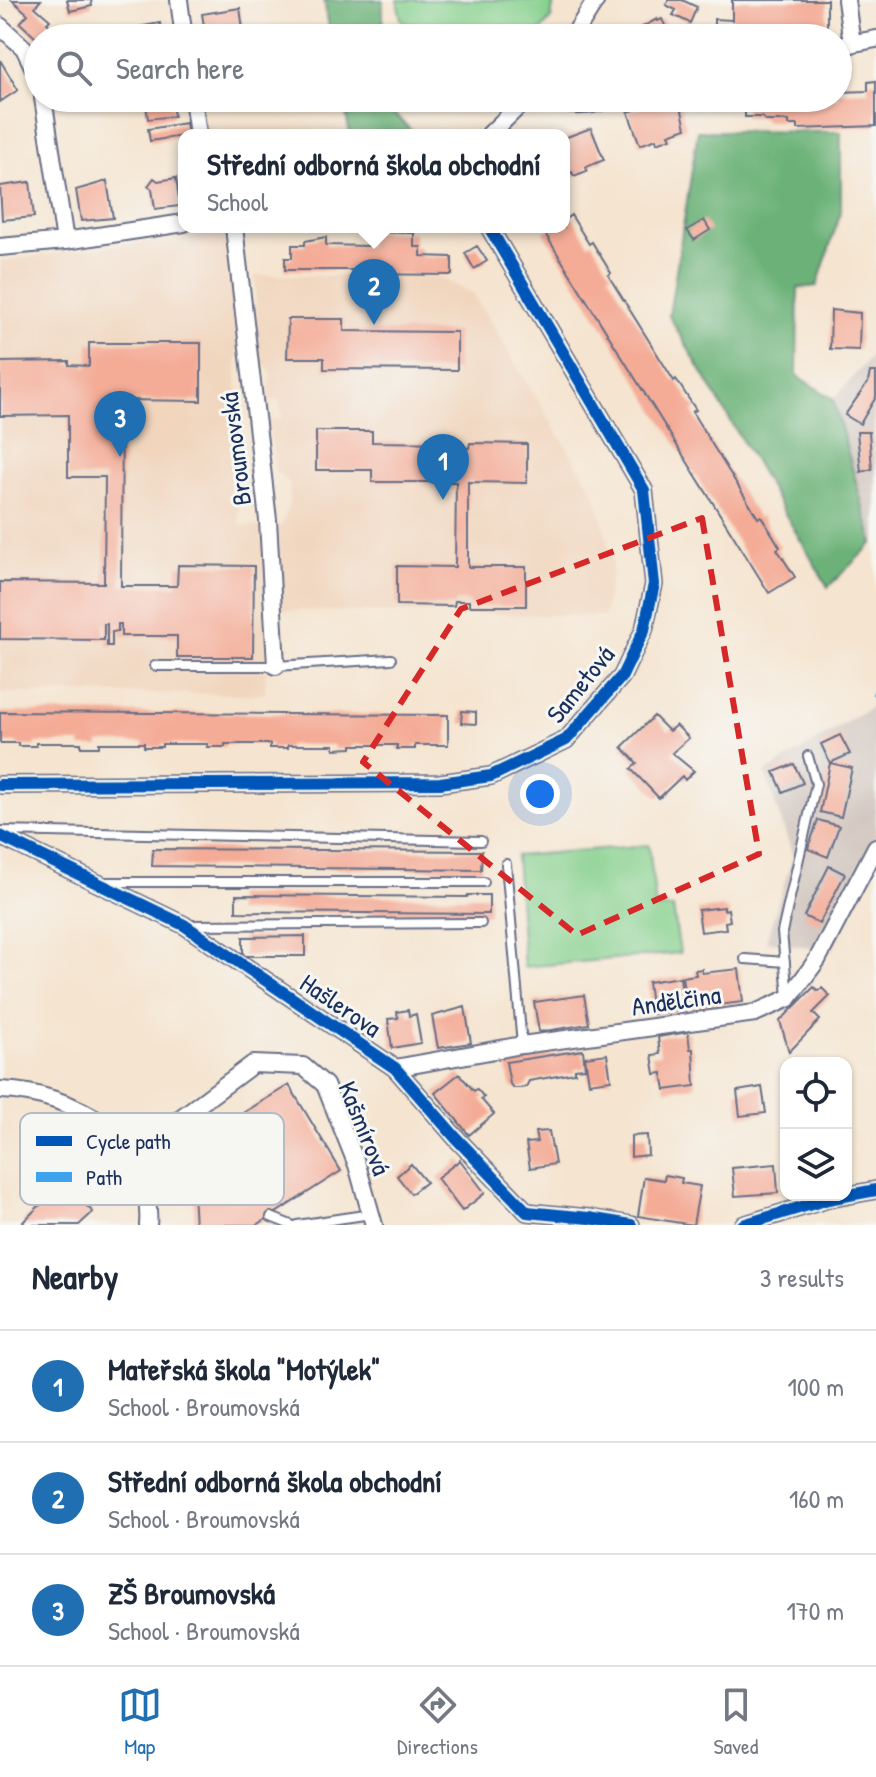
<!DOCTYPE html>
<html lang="en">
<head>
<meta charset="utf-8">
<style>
	:root { --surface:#fff; --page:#f6f6f7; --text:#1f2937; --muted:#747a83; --line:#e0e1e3; --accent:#1f6fb2 }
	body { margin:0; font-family:"Patrick Hand",sans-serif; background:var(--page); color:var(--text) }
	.controls { position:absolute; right:24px; bottom:24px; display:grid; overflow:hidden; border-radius:16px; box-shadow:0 2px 6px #0004 }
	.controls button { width:72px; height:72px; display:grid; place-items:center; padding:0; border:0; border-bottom:2px solid var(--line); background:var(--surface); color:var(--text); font:40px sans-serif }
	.you { position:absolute; left:540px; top:794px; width:28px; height:28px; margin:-20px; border:6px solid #fff; border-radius:50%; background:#1a73e8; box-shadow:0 0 0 12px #1a73e833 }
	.badge { display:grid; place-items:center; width:52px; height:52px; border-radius:50%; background:var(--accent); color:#fff; font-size:26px; font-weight:700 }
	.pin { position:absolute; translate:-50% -66px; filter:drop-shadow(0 2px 4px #0008) }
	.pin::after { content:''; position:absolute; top:42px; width:28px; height:24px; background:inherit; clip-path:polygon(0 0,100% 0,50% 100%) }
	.popup { position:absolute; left:178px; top:129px; width:392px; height:104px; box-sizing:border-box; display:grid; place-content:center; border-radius:16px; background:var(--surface); filter:drop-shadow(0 2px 6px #0005); font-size:26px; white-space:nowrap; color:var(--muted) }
	.popup b { font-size:30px; color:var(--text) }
	.popup::after { content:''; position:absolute; left:50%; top:100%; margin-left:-16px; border:16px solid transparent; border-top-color:var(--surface) }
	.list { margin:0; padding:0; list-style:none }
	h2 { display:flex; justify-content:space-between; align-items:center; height:104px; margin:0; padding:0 32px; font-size:34px }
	h2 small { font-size:26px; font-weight:400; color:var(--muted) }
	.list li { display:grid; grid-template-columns:52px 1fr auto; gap:24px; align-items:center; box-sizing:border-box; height:112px; padding:0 32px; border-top:2px solid var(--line) }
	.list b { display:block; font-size:30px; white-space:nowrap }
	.list p { margin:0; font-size:26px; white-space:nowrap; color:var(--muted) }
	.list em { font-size:26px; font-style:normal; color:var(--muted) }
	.icon { flex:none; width:44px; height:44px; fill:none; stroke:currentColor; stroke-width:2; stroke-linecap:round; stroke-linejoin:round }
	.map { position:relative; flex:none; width:876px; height:1225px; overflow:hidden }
	.search { position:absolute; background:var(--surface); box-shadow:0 2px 6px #0004; left:24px; right:24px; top:24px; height:88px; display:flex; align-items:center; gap:20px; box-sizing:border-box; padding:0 28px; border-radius:44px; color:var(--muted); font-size:30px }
	.sheet { height:440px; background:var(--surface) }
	nav { display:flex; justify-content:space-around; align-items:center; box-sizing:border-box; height:112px; border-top:2px solid var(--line); background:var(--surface); font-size:22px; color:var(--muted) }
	nav a { display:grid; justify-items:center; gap:4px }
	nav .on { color:var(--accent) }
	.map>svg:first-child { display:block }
	.built { fill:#f1d5bd }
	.industrial { fill:#cec1ba }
	.green { fill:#86d08d; stroke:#508076; stroke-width:2 }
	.forest { fill:#6cb278; stroke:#44706b; stroke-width:2 }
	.building { fill:#f4ac97 }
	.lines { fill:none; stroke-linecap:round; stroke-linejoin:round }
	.service-casing { stroke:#676e86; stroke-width:12 }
	.minor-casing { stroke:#676e86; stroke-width:20 }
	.service { stroke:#fff; stroke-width:8 }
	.minor { stroke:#fff; stroke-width:16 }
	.quiet { stroke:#3da3ed; stroke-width:10; stroke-dasharray:20 10; stroke-linecap:butt }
	.cycleway-casing { stroke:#f6f6f2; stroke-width:17 }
	.cycleway { stroke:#0057b8; stroke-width:12 }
	.marked { fill:none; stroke:#d62828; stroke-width:6; stroke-dasharray:16 10; stroke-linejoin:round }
	.labels { text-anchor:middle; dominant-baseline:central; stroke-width:6; stroke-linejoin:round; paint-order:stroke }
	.street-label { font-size:26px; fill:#1b2f5e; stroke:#f6f6f2 }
	.key { fill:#f6f6f2; stroke:#b4bac6; stroke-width:2 }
	.key-label { font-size:22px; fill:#1b2f5e }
</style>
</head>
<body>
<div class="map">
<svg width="876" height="1225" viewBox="0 0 876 1225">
	<rect width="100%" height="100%" fill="#f6f6f2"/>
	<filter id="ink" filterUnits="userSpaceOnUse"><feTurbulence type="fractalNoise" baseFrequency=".0125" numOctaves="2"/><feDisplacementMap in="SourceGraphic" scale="16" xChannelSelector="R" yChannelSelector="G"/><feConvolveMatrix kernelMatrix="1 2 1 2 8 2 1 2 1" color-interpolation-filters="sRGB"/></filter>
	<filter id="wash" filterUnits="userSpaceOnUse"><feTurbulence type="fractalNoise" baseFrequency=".006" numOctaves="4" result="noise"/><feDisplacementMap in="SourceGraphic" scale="32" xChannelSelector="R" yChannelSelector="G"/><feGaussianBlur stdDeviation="1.8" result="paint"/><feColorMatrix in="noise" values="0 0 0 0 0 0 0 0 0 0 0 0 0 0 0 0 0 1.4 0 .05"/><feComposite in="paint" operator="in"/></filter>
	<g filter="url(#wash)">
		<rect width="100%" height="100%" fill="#f5e4cf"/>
		<path class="built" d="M222,232L232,244L236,256L239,525L255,526L261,528L263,534L267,647L265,694L0,693V261Z
			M255,275L439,277L473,294L596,495L613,564L604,616L276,610V528L283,522L289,504L290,484L275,470L268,420L282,418L279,399L269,400L271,371L257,356Z"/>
		<path class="industrial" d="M876,351L873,450L876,460V541L873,543L833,400Z
			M876,704V867L832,950L766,941L793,856L765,773Z"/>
		<path class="green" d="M397,0H554L551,19L534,38H421L401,19Z
			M649,845L656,908H673L680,953L524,967L516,856Z"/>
		<path class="forest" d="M324,0H383V38H331Z
			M343,98H384V104L416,135H350Z
			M698,131L841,132V211L817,286L798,288L797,376L833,399L873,543L828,587L669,316Z"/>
		<g id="blocks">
			<path class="building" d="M12,0H41L35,7L50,20L47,23L55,31L49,38H38V40L20,23L28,14Z
				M67,0H91L92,6L70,11Z
				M669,0H682L697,7L690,23L673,15L676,10L666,5Z
				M732,0H827V27L747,30V38H714V19L732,20Z
				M240,8L243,29H247L248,38H206L202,14Z
				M657,19L658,21L662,19L670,36L642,38L637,30Z
				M160,23L163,38H134L133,28Z
				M0,60L18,90L0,102Z
				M876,81V126L798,129V125H789V121H766L762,117H745V98H838V92L868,91V82Z
				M145,98H171L174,116L148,119Z
				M669,98H679L686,128L669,134L671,138L657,143L656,139L640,145L628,112Z
				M186,123L188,135L150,141L148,129Z
				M591,128L604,160L586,167L587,171L574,176L572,172L564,176V138Z
				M154,178L158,181L176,178L180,206L155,209L152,189L148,186Z
				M107,181L113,218L81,221L76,190Z
				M30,182L34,217L2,220L0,186Z
				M571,215L589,244L592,242L611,273L608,275L674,381L676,379L696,410L692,412L758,518L761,516L780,547L777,549L795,577L769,593L544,232L552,227H564V220Z
				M704,220L710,230L694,240L687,230Z
				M368,232L414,233V247H421V256L452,257V275L357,274L356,270H285V258H292V245H305V241L326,237V245L368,246Z
				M477,246L487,261L474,269L465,253Z
				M831,310L860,313L859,350L830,349Z
				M288,319H344V331L457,332V370L324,369V358H287Z
				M89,343H201V401L122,400L121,586H177L178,565L254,566L253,657H177V636H121V624H118V631L112,632V646H107V624H104V640L0,639V582L104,583L105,477H68V415L0,416V362L69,361V365L89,366Z
				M870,372H876V397L860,424L845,415L868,382Z
				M316,431H372V442L455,443L456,447L469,448L470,443L527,444V483L468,482V567H526V606H469V601H455L454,606L397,605V566L455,567L456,482H372V470H316Z
				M857,432H869L872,469L861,472Z
				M462,711L476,712V724L461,723Z
				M0,712L448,715V745H415V749H397V745H352V748L334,749V745H288V748H270V744H225V747H207L208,744H162V747H144V743H99V747H81V743H36V746H18V743H0Z
				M654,716L669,731L676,725L689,738L672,753L694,771L685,780L682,776L659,798L631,769L637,763L622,747Z
				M840,735L850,754L830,763L821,744Z
				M830,763L852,768L841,817L820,812Z
				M794,764L803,783L783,792L774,772Z
				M818,820L839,826L828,857L808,849Z
				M153,849L482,851L481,870L152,866Z
				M829,866L845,874L819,924L804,916Z
				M236,895L467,897L468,895H489V914L236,912Z
				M724,907V910L728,909L730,921L725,922L726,929L701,932L698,910Z
				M305,936V956H243V937Z
				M702,969V973L739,969L743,1002L687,1009L682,977L696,975L695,970Z
				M680,977L684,1010L652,1014L648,982Z
				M814,987L818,991L822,988L830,996L813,1013L820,1020L789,1052L780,1021Z
				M584,995L589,1024L539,1032L534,1002Z
				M465,1007L471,1043L438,1048L432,1016Z
				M408,1010L409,1016L416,1014L421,1043L392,1048L388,1019L398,1018L397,1012Z
				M688,1032L690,1049H693L695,1086L665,1090L662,1073L655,1074L652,1055L660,1054L658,1037Z
				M583,1050L585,1068L575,1069V1073L529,1081L526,1087L520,1088H513L510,1084L506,1062Z
				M607,1054L611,1080L589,1083L585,1057Z
				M459,1074L474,1091L477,1089L484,1097L481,1099L494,1114L469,1135L435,1093Z
				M289,1085L341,1171L257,1225H195L190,1145Z
				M762,1087L766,1113L740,1116L737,1091Z
				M549,1131L555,1164L530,1168L526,1143L537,1142L535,1132Z
				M647,1135L648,1155L631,1157V1136Z
				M460,1160L485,1193L462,1211L437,1178Z
				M411,1164L426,1182L411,1194L397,1176Z
				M776,1164L778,1193L735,1196L732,1168Z
				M665,1175L682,1178L681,1183L700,1186L693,1225L638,1216L644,1177L664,1180Z
				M56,1189L72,1204L78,1198L93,1212L79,1225H25L23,1222Z"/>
		</g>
	</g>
	<g filter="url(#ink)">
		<use href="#blocks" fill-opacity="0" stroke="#676e86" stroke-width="2"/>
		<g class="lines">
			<defs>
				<path id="service" d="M155,666H276L391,659
					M0,831L481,841
					M506,864L522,1045
					M105,882H484
					M190,925L481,923
					M745,959L785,962
					M788,997L782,932L816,784L808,756
					M271,1217L291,1225
					M297,1225L371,1214"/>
				<path id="minor" d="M179,0L184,38
					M846,0L852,44
					M0,26L24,48L38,77
					M572,38L596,0
					M838,46L876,39
					M43,98L65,241
					M193,98L198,135
					M553,98C570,109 593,106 611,98
					M489,135L527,98
					M234,227L268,520L276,666
					M0,247L65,241L184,223
					M0,785L440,783L491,776L566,740L622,676L644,630L654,584L644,490L489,227
					M0,836L184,925L395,1068L456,1138L527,1212L589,1218L631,1225
					M395,1068L522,1045L755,1013L789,998L817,960L876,847
					M0,1090C37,1091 75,1104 106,1125C133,1143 151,1194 148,1225
					M137,1163L170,1126L253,1064L303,1066L325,1085L357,1165L374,1225
					M743,1225L828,1199L876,1190"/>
			</defs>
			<use href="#service" class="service-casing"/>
			<use href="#minor" class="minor-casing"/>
			<use href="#service" class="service"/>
			<use href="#minor" class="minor"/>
			<path class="quiet" d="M874,690L876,691"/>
			<defs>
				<path id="cycleway" d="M0,785L440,783L491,776L566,740L622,676L644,630L654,584L644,490L489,227
					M0,836L184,925L395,1068L456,1138L527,1212L589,1218L631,1225
					M743,1225L828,1199L876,1190"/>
			</defs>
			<use href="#cycleway" class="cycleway-casing"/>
			<use href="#cycleway" class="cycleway"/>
		</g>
	</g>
	<path class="marked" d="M702,518L759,854L577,935L363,762L461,609Z"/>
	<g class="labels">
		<g class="street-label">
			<text transform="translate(235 449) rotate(-97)">Broumovská</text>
			<text transform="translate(580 684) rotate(-51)">Sametová</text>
			<text transform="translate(676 1000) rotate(-8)">Andělčina</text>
			<text transform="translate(341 1005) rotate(34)">Hašlerova</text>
			<text transform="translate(365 1128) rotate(68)">Kašmírová</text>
		</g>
	</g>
	<rect x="20" y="1113" width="264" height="92" rx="12" class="key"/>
	<rect x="36" y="1136" width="36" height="10" fill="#0057b8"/>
	<rect x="36" y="1172" width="36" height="10" fill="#3da3ed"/>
	<g class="key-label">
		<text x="86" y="1149">Cycle path</text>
		<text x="86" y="1185">Path</text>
	</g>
</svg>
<div class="controls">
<button><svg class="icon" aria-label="locate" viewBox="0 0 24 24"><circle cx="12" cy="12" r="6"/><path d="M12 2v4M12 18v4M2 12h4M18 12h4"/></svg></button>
<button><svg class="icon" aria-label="layers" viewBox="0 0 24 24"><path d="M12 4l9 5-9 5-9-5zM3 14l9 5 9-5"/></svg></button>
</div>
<div class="you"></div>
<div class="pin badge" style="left:443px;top:500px">1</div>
<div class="pin badge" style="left:374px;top:325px">2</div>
<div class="popup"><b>Střední odborná škola obchodní</b>School</div>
<div class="pin badge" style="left:120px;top:457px">3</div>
<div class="search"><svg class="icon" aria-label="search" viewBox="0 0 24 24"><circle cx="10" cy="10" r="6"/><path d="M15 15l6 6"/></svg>Search here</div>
</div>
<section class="sheet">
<h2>Nearby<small>3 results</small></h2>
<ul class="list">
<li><span class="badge">1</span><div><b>Mateřská škola &quot;Motýlek&quot;</b><p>School · Broumovská</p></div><em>100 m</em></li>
<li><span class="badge">2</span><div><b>Střední odborná škola obchodní</b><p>School · Broumovská</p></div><em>160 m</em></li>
<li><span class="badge">3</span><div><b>ZŠ Broumovská</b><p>School · Broumovská</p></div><em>170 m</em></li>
</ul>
</section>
<nav>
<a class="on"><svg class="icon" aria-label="map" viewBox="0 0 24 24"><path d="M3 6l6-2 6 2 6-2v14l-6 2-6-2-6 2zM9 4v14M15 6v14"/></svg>Map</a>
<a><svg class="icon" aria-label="directions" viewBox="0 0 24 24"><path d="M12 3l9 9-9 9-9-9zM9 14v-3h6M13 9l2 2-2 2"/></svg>Directions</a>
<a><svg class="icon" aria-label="saved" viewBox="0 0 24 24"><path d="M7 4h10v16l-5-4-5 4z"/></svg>Saved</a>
</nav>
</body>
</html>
